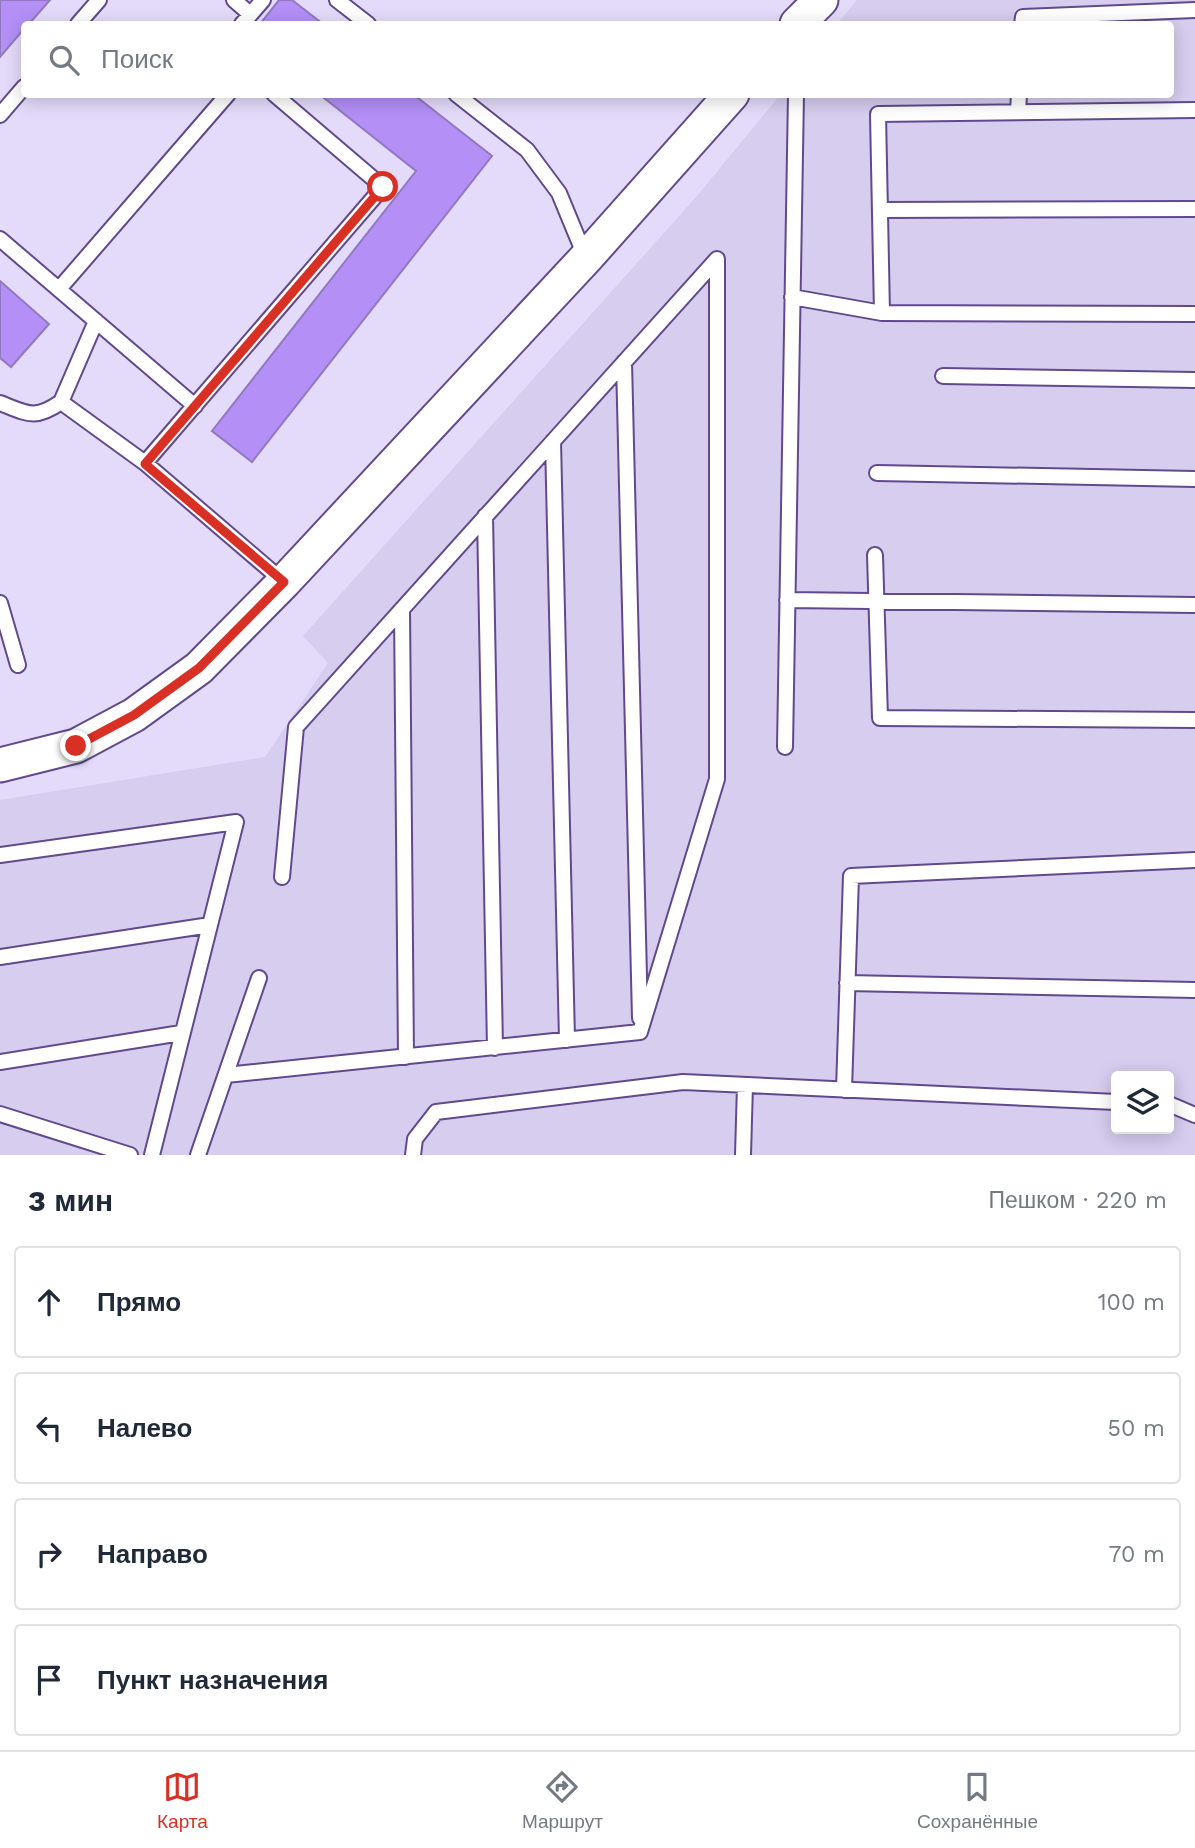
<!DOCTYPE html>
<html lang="ru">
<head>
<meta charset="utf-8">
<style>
	:root { --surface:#fff; --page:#f2f2f3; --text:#1f2937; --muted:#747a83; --line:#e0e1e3; --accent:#d93025 }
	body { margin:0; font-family:"Work Sans",sans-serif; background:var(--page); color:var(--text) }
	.controls { position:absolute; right:21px; bottom:21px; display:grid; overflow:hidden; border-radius:7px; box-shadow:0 4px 18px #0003 }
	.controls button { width:63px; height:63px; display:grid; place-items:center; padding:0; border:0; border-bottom:2px solid var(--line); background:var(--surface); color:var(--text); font:35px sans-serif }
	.stop { position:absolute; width:21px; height:21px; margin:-16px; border:5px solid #d93025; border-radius:50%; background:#fff }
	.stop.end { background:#d93025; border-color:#fff; box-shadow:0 2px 7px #0008 }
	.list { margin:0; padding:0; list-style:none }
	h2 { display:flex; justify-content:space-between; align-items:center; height:91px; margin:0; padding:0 28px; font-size:30px }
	h2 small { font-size:23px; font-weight:400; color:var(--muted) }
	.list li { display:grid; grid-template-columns:46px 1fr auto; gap:21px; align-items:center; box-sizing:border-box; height:112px; margin:0 14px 14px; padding:0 14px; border:2px solid var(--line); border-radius:7px }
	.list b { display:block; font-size:26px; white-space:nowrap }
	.list em { font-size:23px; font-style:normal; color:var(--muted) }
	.icon { flex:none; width:38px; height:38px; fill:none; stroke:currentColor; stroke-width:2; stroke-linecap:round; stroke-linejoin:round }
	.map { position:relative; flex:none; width:1195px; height:1155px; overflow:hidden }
	.search { position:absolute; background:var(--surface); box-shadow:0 4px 18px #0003; left:21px; right:21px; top:21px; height:77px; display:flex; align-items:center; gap:18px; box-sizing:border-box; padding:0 24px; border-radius:7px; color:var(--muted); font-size:26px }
	.sheet { height:595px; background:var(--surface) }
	nav { display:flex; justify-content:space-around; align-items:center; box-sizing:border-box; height:98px; border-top:2px solid var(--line); background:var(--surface); font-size:19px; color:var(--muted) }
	nav a { display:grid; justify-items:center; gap:4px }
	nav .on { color:var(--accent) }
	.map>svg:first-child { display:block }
	.built { fill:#d6cdef; fill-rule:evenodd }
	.building { fill:#b38ff6; stroke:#9079c0; stroke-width:2 }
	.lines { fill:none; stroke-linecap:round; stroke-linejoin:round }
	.service-casing { stroke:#61498c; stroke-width:18 }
	.tertiary-casing { stroke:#61498c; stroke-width:37 }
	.service { stroke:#fff; stroke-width:14 }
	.tertiary { stroke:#fff; stroke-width:33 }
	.route { stroke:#d93025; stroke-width:9 }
</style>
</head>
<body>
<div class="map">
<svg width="1195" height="1155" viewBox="0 0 1195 1155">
	<rect width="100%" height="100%" fill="#e4dbfa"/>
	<path class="built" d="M857,0H1195V1155H0V800L265,757L328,663L303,636L697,196L780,95L1170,94V24H837ZM1116,1076H1169V1129H1116Z"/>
	<path class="building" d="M0,0H50L29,24H24V29L0,57Z
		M279,0H292L323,24H260Z
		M319,94H413L492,156L252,462L212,431L416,171Z
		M0,281L49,324L11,367L0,358Z"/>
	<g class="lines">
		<defs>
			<path id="service" d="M234,0L250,14
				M337,0L368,24
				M78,24L99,0
				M242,24L263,0
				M1022,24L1023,17L1195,10
				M456,94L527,150L559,193L585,256
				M1018,112L1019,94
				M0,115L24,87
				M880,210L1195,209
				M0,239L195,406
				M59,289L228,94
				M792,297L882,313L1195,314
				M882,313L878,114L1195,110
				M96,321L61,402L145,463L284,582
				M624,362L640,1018
				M943,376L1195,380
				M0,403C28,414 35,420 61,402
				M553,441L567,1040
				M145,463L383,187L274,94
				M877,473L1195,479
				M485,516L495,1048
				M875,555L880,718L1195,720
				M787,600L1195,605
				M0,603L18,665
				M402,609L406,1057
				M785,747L796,94
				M0,855L236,822L152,1155
				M0,957L210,925
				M847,983L1195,990
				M0,1062L181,1033
				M226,1075L640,1032L717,779V259L296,727L282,877
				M844,1090L851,876L1195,860
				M1169,1104L1195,1115
				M0,1114L130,1155
				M198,1155L259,978
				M413,1155L415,1139L436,1112L683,1082L1116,1102
				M743,1155L745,1085"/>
			<path id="tertiary" d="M797,24L821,0
				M0,765L76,746L134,715L199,668L284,582L586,258L732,94"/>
		</defs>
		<use href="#service" class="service-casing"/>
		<use href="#tertiary" class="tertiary-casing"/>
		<use href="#service" class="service"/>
		<use href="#tertiary" class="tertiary"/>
	</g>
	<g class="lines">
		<path class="route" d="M76,746L134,715L199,668L284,582L145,464L383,187"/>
	</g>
</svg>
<div class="controls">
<button><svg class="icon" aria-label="layers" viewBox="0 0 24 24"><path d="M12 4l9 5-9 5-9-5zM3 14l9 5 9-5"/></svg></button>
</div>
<div class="stop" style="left:383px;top:187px"></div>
<div class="stop end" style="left:76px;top:746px"></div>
<div class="search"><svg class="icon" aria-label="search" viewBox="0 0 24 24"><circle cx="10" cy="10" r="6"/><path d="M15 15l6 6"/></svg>Поиск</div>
</div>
<section class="sheet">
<h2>3 мин<small>Пешком · 220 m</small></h2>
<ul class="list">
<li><svg class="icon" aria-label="ahead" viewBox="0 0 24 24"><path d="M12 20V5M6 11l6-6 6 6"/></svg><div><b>Прямо</b></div><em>100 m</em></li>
<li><svg class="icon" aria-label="left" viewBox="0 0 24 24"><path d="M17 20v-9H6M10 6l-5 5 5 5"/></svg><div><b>Налево</b></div><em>50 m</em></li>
<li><svg class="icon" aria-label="right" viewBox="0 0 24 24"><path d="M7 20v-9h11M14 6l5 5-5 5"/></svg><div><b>Направо</b></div><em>70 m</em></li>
<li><svg class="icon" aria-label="arrive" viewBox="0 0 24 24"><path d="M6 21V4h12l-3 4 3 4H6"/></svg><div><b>Пункт назначения</b></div></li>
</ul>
</section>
<nav>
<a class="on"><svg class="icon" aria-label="map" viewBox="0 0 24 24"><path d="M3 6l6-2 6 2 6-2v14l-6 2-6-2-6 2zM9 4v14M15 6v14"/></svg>Карта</a>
<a><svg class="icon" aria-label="directions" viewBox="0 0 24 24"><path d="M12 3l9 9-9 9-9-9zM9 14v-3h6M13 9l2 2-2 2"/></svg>Маршрут</a>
<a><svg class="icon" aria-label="saved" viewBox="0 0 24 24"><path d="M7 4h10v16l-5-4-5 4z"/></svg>Сохранённые</a>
</nav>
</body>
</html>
